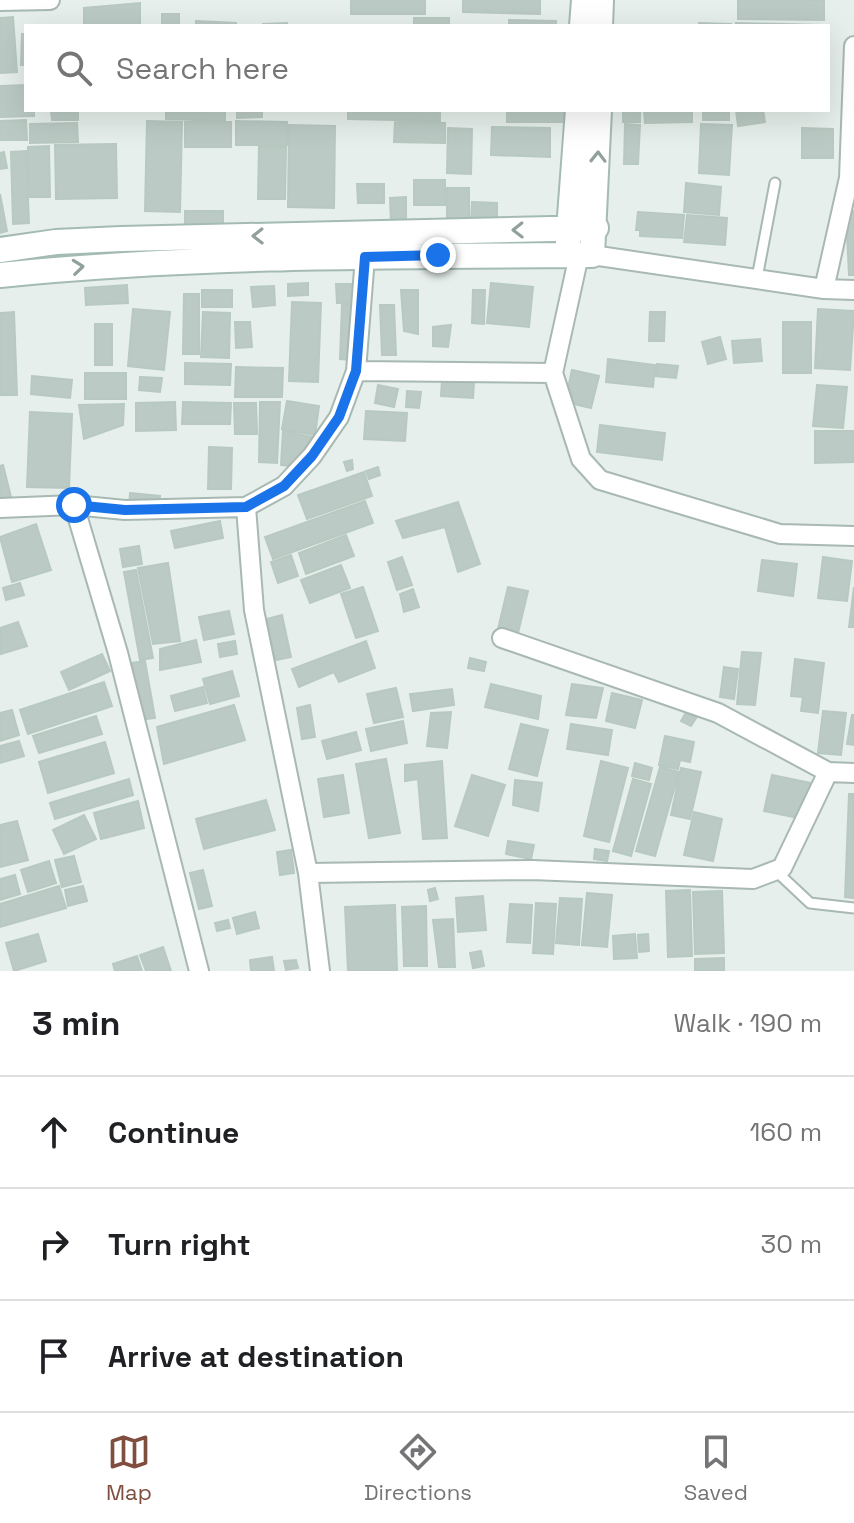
<!DOCTYPE html>
<html lang="en">
<head>
<meta charset="utf-8">
<style>
	:root { --surface:#fff; --page:#f2f2f2; --text:#202124; --muted:#757577; --line:#e0e0e0; --accent:#7f4e3f }
	body { margin:0; font-family:"Space Grotesk",sans-serif; background:var(--page); color:var(--text) }
	.stop { position:absolute; width:24px; height:24px; margin:-18px; border:6px solid #1a73e8; border-radius:50%; background:#fff }
	.stop.end { background:#1a73e8; border-color:#fff; box-shadow:0 2px 8px #0008 }
	.list { margin:0; padding:0; list-style:none }
	h2 { display:flex; justify-content:space-between; align-items:center; height:104px; margin:0; padding:0 32px; font-size:34px }
	h2 small { font-size:26px; font-weight:400; color:var(--muted) }
	.list li { display:grid; grid-template-columns:52px 1fr auto; gap:24px; align-items:center; box-sizing:border-box; height:112px; padding:0 32px; border-top:2px solid var(--line) }
	.list b { display:block; font-size:30px; white-space:nowrap }
	.list em { font-size:26px; font-style:normal; color:var(--muted) }
	.icon { flex:none; width:44px; height:44px; fill:none; stroke:currentColor; stroke-width:2; stroke-linecap:round; stroke-linejoin:round }
	.map { position:relative; flex:none; width:854px; height:971px; overflow:hidden }
	.search { position:absolute; background:var(--surface); box-shadow:0 8px 32px #0002; left:24px; right:24px; top:24px; height:88px; display:flex; align-items:center; gap:20px; box-sizing:border-box; padding:0 28px; border-radius:0px; color:var(--muted); font-size:30px }
	.sheet { height:440px; background:var(--surface) }
	nav { display:flex; justify-content:space-around; align-items:center; box-sizing:border-box; height:112px; border-top:2px solid var(--line); background:var(--surface); font-size:22px; color:var(--muted) }
	nav a { display:grid; justify-items:center; gap:4px }
	nav .on { color:var(--accent) }
	.map>svg:first-child { display:block }
	.building { fill:#bbcac4; stroke:#b8c9c2; stroke-width:2 }
	.lines { fill:none; stroke-linecap:round; stroke-linejoin:round }
	.lane-casing { stroke:#a8b8b2; stroke-width:13 }
	.street-casing { stroke:#a8b8b2; stroke-width:22 }
	.secondary-casing { stroke:#a4bbb3; stroke-width:28 }
	.lane { stroke:#fff; stroke-width:9 }
	.street { stroke:#fff; stroke-width:18 }
	.secondary { stroke:#fff; stroke-width:24 }
	.oneway { stroke:#92a09c }
	.route { stroke:#1a73e8; stroke-width:10 }
</style>
</head>
<body>
<div class="map">
<svg width="854" height="971" viewBox="0 0 854 971">
	<rect width="100%" height="100%" fill="#e6efeb"/>
	<path class="building" d="M351,0H425V14H351Z
		M463,0H540V14L463,12Z
		M738,0H824V20L738,19Z
		M140,3V26H84V8Z
		M162,14H179V26H162Z
		M13,17L17,72L0,73V18Z
		M414,18H449V26H414Z
		M509,20L556,21V26H509Z
		M196,21L236,23V26H196Z
		M287,23V26H263V24Z
		M699,23L731,24V26H699Z
		M736,23L823,25V26H736Z
		M22,34H26V65H21Z
		M26,85V110H34V116L0,117V86Z
		M51,110H78V120H52Z
		M166,110H225V121L166,119Z
		M237,110H262V117L237,118Z
		M348,110H440V121L348,119Z
		M507,110H564L563,122H507Z
		M623,110H640V122H623Z
		M644,110H692V122L645,123Z
		M703,110H729V120H703Z
		M736,110H763L765,122L738,126Z
		M26,120L27,140H0V121Z
		M147,121L182,122L180,212L145,211Z
		M236,121L287,122V145H236Z
		M185,122H231V147H185Z
		M395,122L445,123V143L394,142Z
		M77,123L78,142L30,143V124Z
		M625,124L640,125L638,164H624Z
		M701,124L732,125L729,175L699,173Z
		M289,125L335,126L334,208L288,207Z
		M492,127L550,128V157L491,155Z
		M448,128L472,129L471,174L447,173Z
		M802,128L833,129V158H802Z
		M116,144L117,198L56,199L55,145Z
		M49,146L50,197H28V147Z
		M259,146L286,147L285,199H258Z
		M26,151L29,223L13,224L11,152Z
		M4,152L7,168L0,169V153Z
		M414,180H445V205H414Z
		M686,183L721,187L719,215L684,212Z
		M357,184H384V203H358Z
		M447,188H469V222H447Z
		M0,194L7,231L0,233Z
		M406,197V223H391L390,198Z
		M472,202L497,203V223L471,222Z
		M185,211H223V225H185Z
		M854,211V275H849L846,212Z
		M638,212L684,215L682,238L640,236V230H636Z
		M687,215L727,218L725,245L684,242Z
		M308,283V295L288,296V284Z
		M491,283L533,287L529,327L487,323Z
		M336,284H353L354,302L337,303Z
		M127,285L128,303L86,305L85,288Z
		M274,286L275,305L253,307L251,287Z
		M202,290H232V307H202Z
		M401,290H418V334L404,331Z
		M473,290H485L484,324L472,323Z
		M184,294H199V354H183Z
		M292,302L321,303L318,382L289,381Z
		M342,304H353L351,360L340,359Z
		M380,305H394L396,355H382Z
		M133,309L170,312L164,370L128,366Z
		M818,309L854,311L850,370L815,368Z
		M14,312L17,395H0V313Z
		M203,312L230,313L229,358L201,357Z
		M650,312H665L664,341H649Z
		M235,322H250L252,347L236,348Z
		M783,322H811V373H783Z
		M95,324H112V365H95Z
		M451,325L448,347L433,346V327Z
		M720,337L726,359L708,364L702,342Z
		M760,339L762,361L734,363L732,341Z
		M608,359L655,365L653,387L606,382Z
		M185,363L231,364L230,385L185,384Z
		M657,364L678,366L676,378L655,376Z
		M236,367L283,368L282,397H235Z
		M572,370L599,376L591,408L565,402Z
		M85,373H126V399H85Z
		M32,376L72,380L70,398L31,394Z
		M140,377L162,378L160,392L139,390Z
		M442,380L474,382L473,398L441,396Z
		M378,385L398,389L394,407L375,403Z
		M817,385L847,387L843,428L813,426Z
		M407,391L421,392L419,408L406,407Z
		M287,401L319,406L315,435L282,429Z
		M175,402L176,430L136,431V403Z
		M183,402L231,403L230,424H182Z
		M260,402H280L277,463L259,462Z
		M234,403H256L257,434H235Z
		M124,404L123,425L84,439L79,405Z
		M366,411L407,413L405,441L364,439Z
		M30,412L72,414L69,488L27,487Z
		M600,425L665,433L662,460L597,452Z
		M283,431L312,437L296,467L281,465Z
		M815,431H854V462L815,463Z
		M209,447L232,448L231,489H208Z
		M352,460L353,469L347,471L344,462Z
		M3,465L12,501L0,504V466Z
		M378,467L380,475L369,479L366,471Z
		M364,472L372,496L307,519L298,495Z
		M130,493L160,496L159,509L129,507Z
		M365,501L373,523L273,559L265,537Z
		M458,502L480,564L458,572L445,527L403,538L396,521Z
		M220,521L223,538L175,548L171,531Z
		M36,524L51,570L12,582L0,537Z
		M346,535L354,556L306,574L299,553Z
		M139,546L142,564L123,567L120,549Z
		M291,555L298,576L278,583L271,562Z
		M402,557L412,585L397,590L388,562Z
		M823,557L852,561L847,601L818,598Z
		M762,560L797,564L793,596L758,591Z
		M168,563L180,641L153,644L138,568Z
		M341,565L350,588L310,603L301,580Z
		M136,570L153,658L140,660L124,572Z
		M20,583L24,595L6,600L3,588Z
		M363,587L378,631L356,638L341,594Z
		M508,587L528,591L518,633L498,629Z
		M854,587V627H849Z
		M413,589L419,607L404,612L400,594Z
		M229,611L234,634L204,640L199,617Z
		M282,615L291,657L276,660L267,619Z
		M18,622L27,646L1,654L0,628Z
		M196,640L201,662L160,670V649Z
		M235,641L237,654L220,657L218,644Z
		M366,641L375,668L339,682L334,672L299,687L292,669Z
		M742,652L761,653L755,705L737,704Z
		M102,654L110,671L69,690L61,672Z
		M470,658L486,662L484,671L468,668Z
		M795,659L824,663L818,713L801,711L803,697L791,696Z
		M145,661L155,718L140,720L130,663Z
		M724,667L738,669L734,699L720,697Z
		M232,671L239,696L210,704L203,679Z
		M104,682L112,706L28,734L20,710Z
		M491,684L541,696L538,719L485,707Z
		M572,684L603,688L596,718L566,715Z
		M203,687L207,703L175,711L171,696Z
		M396,688L403,717L374,723L367,694Z
		M452,689L454,705L413,711L410,694Z
		M612,693L642,700L635,728L606,721Z
		M234,705L245,740L164,764L157,727Z
		M310,705L315,737L302,739L297,708Z
		M688,709L698,715L691,726L681,721Z
		M12,710L19,735L0,741V713Z
		M823,711L846,713L841,755L818,753Z
		M451,712L447,748L427,746L431,713Z
		M852,715H854V745L847,744Z
		M96,716L102,734L39,753L33,736Z
		M403,721L407,743L371,751L366,729Z
		M521,724L548,730L537,776L509,769Z
		M571,724L612,730L608,755L567,749Z
		M356,732L361,750L327,759L322,741Z
		M665,736L694,742L690,762L680,760L678,769L659,765Z
		M19,741L24,756L0,763V746Z
		M105,742L114,773L48,793L39,762Z
		M386,759L400,833L369,838L356,764Z
		M442,761L447,838L423,839L418,779L405,781V765Z
		M601,761L628,768L609,842L584,836Z
		M635,763L652,768L649,780L632,776Z
		M660,767L679,772L655,856L636,851Z
		M681,768L701,772L690,819L671,815Z
		M343,775L349,813L324,817L318,779Z
		M472,775L505,785L488,836L455,826Z
		M772,775L811,783L803,819L764,811Z
		M129,779L133,795L55,819L50,803Z
		M633,779L651,784L631,856L613,851Z
		M515,780L542,783L538,811L513,805Z
		M849,794H854V898L845,897Z
		M266,800L275,830L204,849L196,819Z
		M138,801L144,828L101,839L94,813Z
		M694,812L722,819L713,861L684,855Z
		M84,815L96,839L64,854L53,830Z
		M17,821L28,860L0,867V825Z
		M508,841L534,845L531,859L506,854Z
		M595,849L609,851L607,861L594,859Z
		M291,850L294,873L280,875L277,852Z
		M74,856L81,882L62,887L55,860Z
		M49,861L56,883L28,892L21,870Z
		M203,870L212,906L199,909L190,873Z
		M15,875L20,894L0,900V879Z
		M59,886L66,908L0,927V904Z
		M83,886L87,901L68,906L65,890Z
		M435,888L438,899L430,901L428,890Z
		M690,890L692,956L668,957L666,891Z
		M722,891L724,953L695,954L693,892Z
		M587,893L612,895L607,947L582,945Z
		M483,896L486,930L458,932L456,898Z
		M560,898L582,899L579,945L556,943Z
		M536,903L556,904L553,954L533,953Z
		M510,904L532,905L530,943L507,942Z
		M395,905L397,971H348L345,907Z
		M426,906L427,966H404L402,907Z
		M255,912L259,928L237,934L233,918Z
		M453,919L455,967H439L433,920Z
		M228,920L230,928L217,931L215,923Z
		M38,934L46,961L14,971L6,943Z
		M635,934L637,958L614,959L613,936Z
		M648,934L649,951L639,952L638,935Z
		M163,947L171,971H146L140,955Z
		M481,951L484,966L473,968L470,953Z
		M137,956L142,971H115L113,964Z
		M272,957L274,971H251L250,960Z
		M724,958V971H695V959Z
		M296,960L298,968L286,970L284,961Z"/>
	<g class="lines">
		<defs>
			<path id="lane" d="M757,278L775,183
				M777,872L810,903L854,908"/>
			<path id="street" d="M0,1L50,0
				M592,255L824,289L854,290
				M824,289L849,178L854,46
				M356,371L553,373L579,255
				M553,373L581,459L600,480L780,534L854,536
				M74,505L125,510L246,507
				M0,508L74,505L118,653L199,971
				M502,638L718,713L828,772L854,773
				M308,873L532,870L753,879L782,868L828,772
				M320,971L308,873L254,610L246,507L284,486L312,456L339,417L356,371L365,257"/>
			<path id="secondary" d="M582,26L584,0
				M600,26L601,0
				M568,243L578,110
				M0,250L56,242L121,239L596,228
				M0,275C197,255 395,256 592,255L599,110"/>
		</defs>
		<use href="#lane" class="lane-casing"/>
		<use href="#street" class="street-casing"/>
		<use href="#secondary" class="secondary-casing"/>
		<use href="#lane" class="lane"/>
		<use href="#street" class="street"/>
		<use href="#secondary" class="secondary"/>
	</g>
	<defs><path id="oneway-chevron" d="M-2-3.5L2.5 0L-2 3.5" fill="none" stroke-width="1.6" stroke-linecap="round" stroke-linejoin="round" transform="scale(2)"/></defs>
	<g class="oneway">
		<use href="#oneway-chevron" transform="translate(598 157) rotate(-89)"/>
		<use href="#oneway-chevron" transform="translate(518 230) rotate(179)"/>
		<use href="#oneway-chevron" transform="translate(258 236) rotate(179)"/>
		<use href="#oneway-chevron" transform="translate(78 267) rotate(-6)"/>
	</g>
	<g class="lines">
		<path class="route" d="M74,505L125,510L246,507L284,486L312,456L339,417L356,371L365,257L438,255"/>
	</g>
</svg>
<div class="stop" style="left:74px;top:505px"></div>
<div class="stop end" style="left:438px;top:255px"></div>
<div class="search"><svg class="icon" aria-label="search" viewBox="0 0 24 24"><circle cx="10" cy="10" r="6"/><path d="M15 15l6 6"/></svg>Search here</div>
</div>
<section class="sheet">
<h2>3 min<small>Walk · 190 m</small></h2>
<ul class="list">
<li><svg class="icon" aria-label="ahead" viewBox="0 0 24 24"><path d="M12 20V5M6 11l6-6 6 6"/></svg><div><b>Continue</b></div><em>160 m</em></li>
<li><svg class="icon" aria-label="right" viewBox="0 0 24 24"><path d="M7 20v-9h11M14 6l5 5-5 5"/></svg><div><b>Turn right</b></div><em>30 m</em></li>
<li><svg class="icon" aria-label="arrive" viewBox="0 0 24 24"><path d="M6 21V4h12l-3 4 3 4H6"/></svg><div><b>Arrive at destination</b></div></li>
</ul>
</section>
<nav>
<a class="on"><svg class="icon" aria-label="map" viewBox="0 0 24 24"><path d="M3 6l6-2 6 2 6-2v14l-6 2-6-2-6 2zM9 4v14M15 6v14"/></svg>Map</a>
<a><svg class="icon" aria-label="directions" viewBox="0 0 24 24"><path d="M12 3l9 9-9 9-9-9zM9 14v-3h6M13 9l2 2-2 2"/></svg>Directions</a>
<a><svg class="icon" aria-label="saved" viewBox="0 0 24 24"><path d="M7 4h10v16l-5-4-5 4z"/></svg>Saved</a>
</nav>
</body>
</html>
